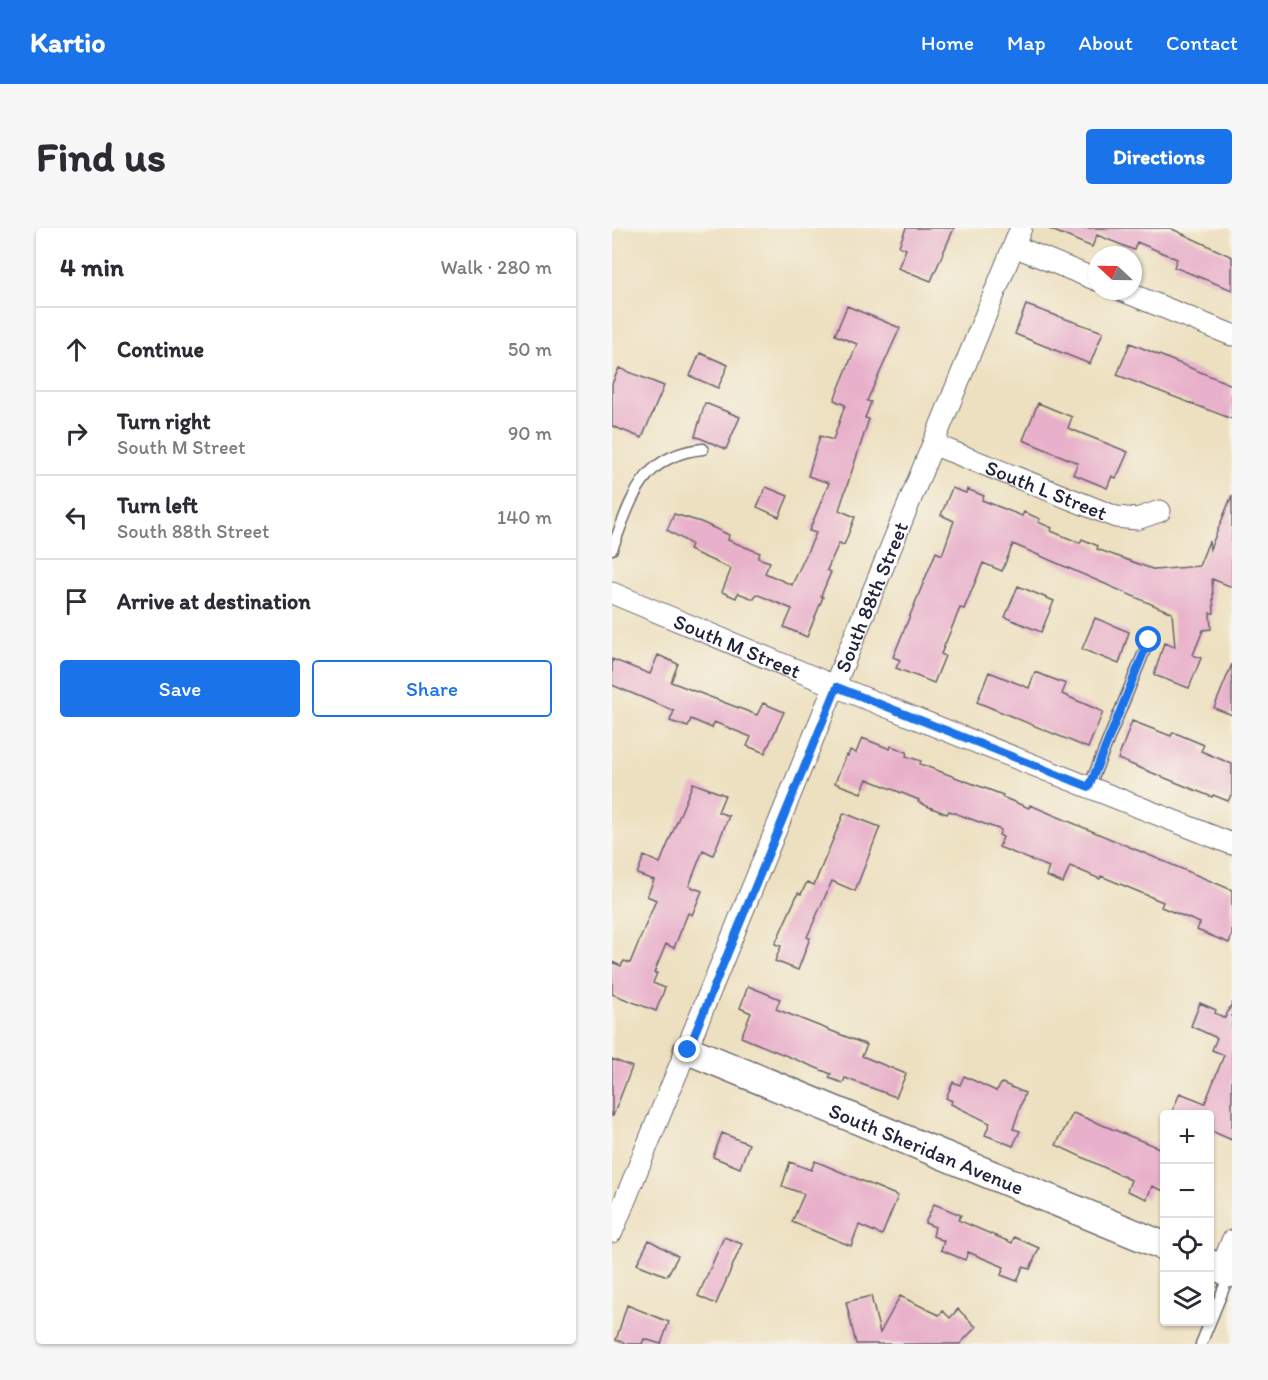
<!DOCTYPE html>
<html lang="en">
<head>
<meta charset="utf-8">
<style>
	:root { --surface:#fff; --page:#f7f7f7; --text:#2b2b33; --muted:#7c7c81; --line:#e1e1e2; --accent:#1a73e8 }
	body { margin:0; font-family:Itim,sans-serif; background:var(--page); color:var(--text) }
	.controls { position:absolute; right:18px; bottom:18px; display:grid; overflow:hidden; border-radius:6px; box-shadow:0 2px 4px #0004 }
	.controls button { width:54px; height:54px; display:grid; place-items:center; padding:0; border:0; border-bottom:2px solid var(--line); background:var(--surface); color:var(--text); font:30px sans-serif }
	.compass { position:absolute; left:476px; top:18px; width:54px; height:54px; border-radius:50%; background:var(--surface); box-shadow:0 2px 4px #0004; rotate:292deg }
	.stop { position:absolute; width:18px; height:18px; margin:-14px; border:4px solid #1a73e8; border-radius:50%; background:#fff }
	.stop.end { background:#1a73e8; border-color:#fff; box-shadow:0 2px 6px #0008 }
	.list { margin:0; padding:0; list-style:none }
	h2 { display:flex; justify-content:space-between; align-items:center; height:78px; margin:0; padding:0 24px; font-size:26px }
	h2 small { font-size:20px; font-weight:400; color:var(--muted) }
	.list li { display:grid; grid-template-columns:39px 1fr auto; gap:18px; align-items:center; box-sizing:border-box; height:84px; padding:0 24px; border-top:2px solid var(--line) }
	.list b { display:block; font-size:22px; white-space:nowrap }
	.list p { margin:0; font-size:20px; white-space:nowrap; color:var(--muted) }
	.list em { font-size:20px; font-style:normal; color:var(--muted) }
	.actions { display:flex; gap:12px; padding:18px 24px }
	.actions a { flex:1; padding:14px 0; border:2px solid var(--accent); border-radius:6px; text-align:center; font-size:21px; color:var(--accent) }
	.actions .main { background:var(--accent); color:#fff }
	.icon { flex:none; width:33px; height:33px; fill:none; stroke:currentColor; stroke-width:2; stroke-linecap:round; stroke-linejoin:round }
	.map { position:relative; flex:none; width:620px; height:1116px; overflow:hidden; border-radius:6px }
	header { display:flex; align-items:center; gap:36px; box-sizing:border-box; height:84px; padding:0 30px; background:var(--accent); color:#fff }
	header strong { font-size:28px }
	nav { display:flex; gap:33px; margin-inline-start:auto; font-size:21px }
	.intro { display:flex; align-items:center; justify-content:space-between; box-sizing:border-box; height:144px; padding:0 36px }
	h1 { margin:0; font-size:42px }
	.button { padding:15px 27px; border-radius:6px; background:var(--accent); color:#fff; font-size:21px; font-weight:700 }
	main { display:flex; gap:36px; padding:0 36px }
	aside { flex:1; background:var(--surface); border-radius:6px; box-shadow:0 2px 4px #0004 }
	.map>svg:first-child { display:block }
	.building { fill:#e8b0ca }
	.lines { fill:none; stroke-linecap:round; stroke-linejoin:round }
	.lane-casing { stroke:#69646a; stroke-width:13 }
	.street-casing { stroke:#69646a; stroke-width:23 }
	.secondary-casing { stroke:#69646a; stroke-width:31 }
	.lane { stroke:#fff; stroke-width:10 }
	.street { stroke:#fff; stroke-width:21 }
	.secondary { stroke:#fff; stroke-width:28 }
	.route { stroke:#1a73e8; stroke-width:8 }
	.labels { text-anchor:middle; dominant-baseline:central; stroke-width:4.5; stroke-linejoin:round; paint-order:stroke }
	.street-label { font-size:21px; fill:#22223b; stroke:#f7f3e8 }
</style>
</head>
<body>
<header>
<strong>Kartio</strong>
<nav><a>Home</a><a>Map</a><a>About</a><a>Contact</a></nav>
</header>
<div class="intro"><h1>Find us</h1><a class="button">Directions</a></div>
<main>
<aside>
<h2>4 min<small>Walk · 280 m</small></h2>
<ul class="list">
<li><svg class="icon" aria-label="ahead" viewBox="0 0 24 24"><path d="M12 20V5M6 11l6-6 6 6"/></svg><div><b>Continue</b></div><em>50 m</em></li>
<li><svg class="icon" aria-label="right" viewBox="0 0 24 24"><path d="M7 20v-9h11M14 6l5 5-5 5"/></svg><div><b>Turn right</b><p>South M Street</p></div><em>90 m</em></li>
<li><svg class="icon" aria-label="left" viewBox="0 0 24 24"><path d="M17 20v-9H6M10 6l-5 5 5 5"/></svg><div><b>Turn left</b><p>South 88th Street</p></div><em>140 m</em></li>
<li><svg class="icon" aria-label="arrive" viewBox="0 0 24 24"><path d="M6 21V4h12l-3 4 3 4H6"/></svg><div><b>Arrive at destination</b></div></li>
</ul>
<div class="actions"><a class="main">Save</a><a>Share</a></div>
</aside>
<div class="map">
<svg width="620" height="1116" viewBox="0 0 620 1116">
	<rect width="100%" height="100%" fill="#f7f3e8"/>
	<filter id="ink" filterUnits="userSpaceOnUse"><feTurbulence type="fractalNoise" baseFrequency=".0167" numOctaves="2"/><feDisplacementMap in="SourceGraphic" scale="12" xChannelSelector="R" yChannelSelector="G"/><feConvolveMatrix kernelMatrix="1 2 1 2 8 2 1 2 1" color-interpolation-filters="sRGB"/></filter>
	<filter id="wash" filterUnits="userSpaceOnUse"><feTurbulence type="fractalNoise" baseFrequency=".008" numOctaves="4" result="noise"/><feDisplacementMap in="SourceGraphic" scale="24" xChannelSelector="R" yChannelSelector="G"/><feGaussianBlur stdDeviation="1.35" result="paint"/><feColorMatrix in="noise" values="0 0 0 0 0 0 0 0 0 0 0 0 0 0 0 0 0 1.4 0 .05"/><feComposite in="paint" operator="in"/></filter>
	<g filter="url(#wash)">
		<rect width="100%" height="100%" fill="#ede0c0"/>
		<g id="blocks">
			<path class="building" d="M294,0H342L319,53L286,40L294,21L287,18Z
				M435,0H558L620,29V62L562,39L565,31L525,14L522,22L485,7L480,19Z
				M414,77L491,104L478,136L403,106Z
				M235,78L288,100L255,173L259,174L253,190L257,191L227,282L243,289L232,317L227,315L215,342L219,344L209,368L211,369L195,409L172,399L180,381L144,366L142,371L126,365L124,370L110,364L119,341L77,322L79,316L55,302L62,286L89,294L117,307L116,312L148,325L146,330L158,334L153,345L180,357L204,305L197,303L217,255L196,248L203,224L208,208L221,212L233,177L222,172L245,116L223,107Z
				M518,115L620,157V191L505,147Z
				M88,125L116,137L106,160L78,148Z
				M7,140L52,158L30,210L0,198V156Z
				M93,175L128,189L114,221L83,208Z
				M426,175L460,189L456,200L516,224L508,242L504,250L500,248L495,260L461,246L466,235L411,212Z
				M154,259L176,268L167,289L145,279Z
				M340,260L354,265L355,261L372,268L370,272L410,288L412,284L428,291L426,294L440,300L439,303L468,315L470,311L486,318L485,321L543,342L587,338L597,313L598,321L620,267V359L600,351L602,385H598L599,401L591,402L581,427L589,430L577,460L542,447L552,415L563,419L560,385L401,316L390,343L371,335L352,381L348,380L329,426L333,428L322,455L284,440L288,432L281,429L290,407L324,324L330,327L342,293L329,287Z
				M406,358L442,373L429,404L393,389Z
				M483,390L517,404L507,436L470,421Z
				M46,427L66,436L59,454L145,487L151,475L172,484L153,525L135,518L139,509L102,494L100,500L79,491L76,499L58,493L62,483L0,457V431L38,446Z
				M620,436V487L602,480Z
				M377,444L417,460L423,444L454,456L450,466L491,484L476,520L365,474Z
				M520,493L559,508L561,504L592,517L589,523L620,536V565L616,573L601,567L600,569L506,531Z
				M250,510L278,521L279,518L295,524L294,528L309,533L308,536L391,567L390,569L417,580L418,577L620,662V707L617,715L585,702L588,695L549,679L551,674L489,648L488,651L458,638L451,655L434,648L437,639L387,619L391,609L387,607L389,602L337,583L335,586L317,579L306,574L307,572L255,551L249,565L223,555L234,527L236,528L238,522L244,525Z
				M81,555L113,567L106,584L117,588L101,627L91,622L77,658L90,663L80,687L76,685L62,720L54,716L42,745H45L41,755L53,760L44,783L0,766V734L9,738L12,733L18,735L44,672L35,668L42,652L25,646L32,628L48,635Z
				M232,585L268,599L243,663L220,653L195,709L198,710L186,742L163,733L169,718L163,716L186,665L189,666L195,654L202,657Z
				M136,758L168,771L164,781L255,817L250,828L294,846L284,869L233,850L231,855L217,850L219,846L129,809L139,785L128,780Z
				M588,775L604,782L603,785L613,790L620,775V912L597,902V886H559L568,865L593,875L612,827L600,822L605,810L579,798Z
				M0,831L20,839L1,888H0Z
				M352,848L384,863L390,855L413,865L401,901L408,903L401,918L373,907L378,895L339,876L340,873L334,870L341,854L348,857Z
				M461,885L552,922V963L540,958L535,971L515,963L519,952L444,917Z
				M110,905L137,916L128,940L101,929Z
				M203,933L286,968L270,1007L247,997L239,1018L180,994L192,966L170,958L178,934L199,942Z
				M322,976L349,987L346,992L400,1015L402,1009L427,1020L418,1041L411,1039L405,1053L389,1047L392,1039L356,1024L353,1032L329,1022L332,1013L321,1008L323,999L313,995Z
				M112,1009L130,1016L104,1076L86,1068Z
				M37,1012L66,1028L55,1048L25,1036Z
				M259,1068L268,1105L288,1068L327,1087L331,1083L338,1090L346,1081L364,1099L348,1116H244L234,1074Z
				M15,1077L57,1094L49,1116L32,1111L30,1116H15L4,1112Z"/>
		</g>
	</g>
	<g filter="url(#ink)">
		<use href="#blocks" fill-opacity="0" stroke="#69646a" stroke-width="1.5"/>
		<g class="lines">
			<defs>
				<path id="lane" d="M0,321C20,271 29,227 91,221
					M477,559L537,412
					M589,1116L618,1045"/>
				<g id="street">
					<path d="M402,18L485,52"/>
					<path d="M511,63L620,107"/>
					<path id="s1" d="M323,217L504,289L525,291L548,283"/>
					<path id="s2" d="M0,365L225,459L620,616"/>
					<path id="s3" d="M0,1004L409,0"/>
					<path d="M609,1041L620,1013"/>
				</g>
				<g id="secondary">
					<path id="s4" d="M76,822L552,1018"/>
					<path d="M598,1036L620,1045"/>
				</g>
			</defs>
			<use href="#lane" class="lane-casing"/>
			<use href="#street" class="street-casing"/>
			<use href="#secondary" class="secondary-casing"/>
			<use href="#lane" class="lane"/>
			<use href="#street" class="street"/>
			<use href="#secondary" class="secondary"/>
		</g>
	</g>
	<g class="lines" filter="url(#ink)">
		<path class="route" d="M76,822L225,459L477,559L537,412"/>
	</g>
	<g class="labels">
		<g class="street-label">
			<text stroke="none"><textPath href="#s1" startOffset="120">South L Street</textPath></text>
			<text stroke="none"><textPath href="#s3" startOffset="686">South 88th Street</textPath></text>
			<text stroke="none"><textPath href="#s2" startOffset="136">South M Street</textPath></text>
			<text stroke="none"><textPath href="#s4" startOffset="258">South Sheridan Avenue</textPath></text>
		</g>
	</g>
</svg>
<div class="controls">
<button>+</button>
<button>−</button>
<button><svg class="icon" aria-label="locate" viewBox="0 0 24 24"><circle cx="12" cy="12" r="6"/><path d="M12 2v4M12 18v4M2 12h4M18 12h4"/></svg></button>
<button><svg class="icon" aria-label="layers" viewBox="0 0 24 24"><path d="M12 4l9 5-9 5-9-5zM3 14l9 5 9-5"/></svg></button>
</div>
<svg class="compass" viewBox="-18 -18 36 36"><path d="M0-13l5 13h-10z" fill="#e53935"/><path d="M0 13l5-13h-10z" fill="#7c7c81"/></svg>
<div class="stop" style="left:537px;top:412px"></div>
<div class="stop end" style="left:76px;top:822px"></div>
</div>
</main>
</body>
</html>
